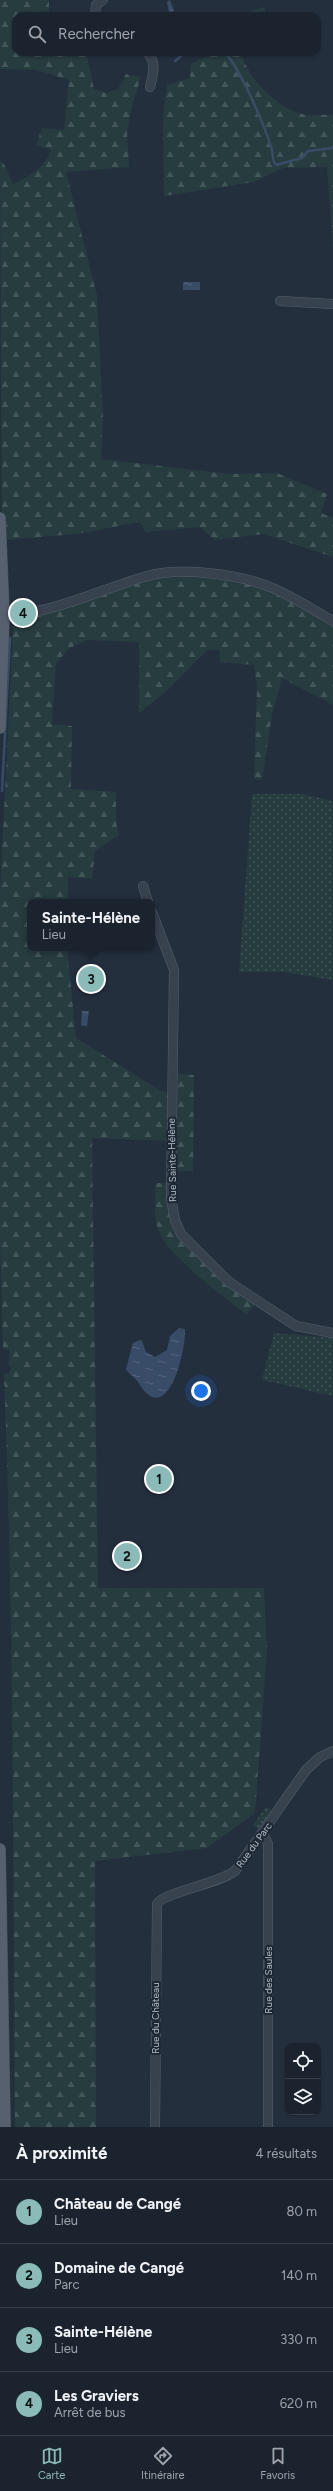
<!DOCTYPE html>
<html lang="fr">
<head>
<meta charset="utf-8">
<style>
	:root { --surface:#1b232e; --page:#282f3a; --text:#f1f3f6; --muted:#a0a4aa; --line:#39404a; --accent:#8bbbb9 }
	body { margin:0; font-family:Figtree,sans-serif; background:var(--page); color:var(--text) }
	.controls { position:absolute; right:12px; bottom:12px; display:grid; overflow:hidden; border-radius:8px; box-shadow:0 1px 3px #0004 }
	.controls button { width:36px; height:36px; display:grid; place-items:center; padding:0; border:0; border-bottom:1px solid var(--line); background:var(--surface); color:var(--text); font:20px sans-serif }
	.you { position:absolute; left:201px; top:1391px; width:14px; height:14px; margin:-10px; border:3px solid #fff; border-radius:50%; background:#1a73e8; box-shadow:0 0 0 6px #1a73e833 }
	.badge { display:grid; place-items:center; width:26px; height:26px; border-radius:50%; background:var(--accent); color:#111; font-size:13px; font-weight:700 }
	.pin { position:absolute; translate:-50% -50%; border:2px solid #fff; box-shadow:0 1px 4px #0006 }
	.popup { position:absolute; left:27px; top:899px; width:128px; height:52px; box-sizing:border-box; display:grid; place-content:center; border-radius:8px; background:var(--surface); filter:drop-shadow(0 1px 3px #0005); font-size:13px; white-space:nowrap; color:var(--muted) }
	.popup b { font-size:15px; color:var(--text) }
	.popup::after { content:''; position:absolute; left:50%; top:100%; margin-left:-8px; border:8px solid transparent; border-top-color:var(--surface) }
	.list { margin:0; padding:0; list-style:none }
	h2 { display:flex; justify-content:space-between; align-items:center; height:52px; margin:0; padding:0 16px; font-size:17px }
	h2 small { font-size:13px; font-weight:400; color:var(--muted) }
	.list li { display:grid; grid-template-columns:26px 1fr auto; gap:12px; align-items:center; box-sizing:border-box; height:64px; padding:0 16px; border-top:1px solid var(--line) }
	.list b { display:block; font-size:15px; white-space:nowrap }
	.list p { margin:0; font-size:13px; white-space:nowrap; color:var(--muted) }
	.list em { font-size:13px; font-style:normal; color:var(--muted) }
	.icon { flex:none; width:22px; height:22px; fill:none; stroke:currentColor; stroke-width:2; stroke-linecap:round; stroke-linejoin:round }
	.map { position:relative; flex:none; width:333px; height:2127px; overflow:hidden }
	.search { position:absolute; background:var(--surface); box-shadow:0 1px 3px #0004; left:12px; right:12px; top:12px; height:44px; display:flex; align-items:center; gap:10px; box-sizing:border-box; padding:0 14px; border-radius:12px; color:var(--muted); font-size:15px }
	.sheet { height:308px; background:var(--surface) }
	nav { display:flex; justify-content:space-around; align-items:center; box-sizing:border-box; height:56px; border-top:1px solid var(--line); background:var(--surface); font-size:11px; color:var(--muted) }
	nav a { display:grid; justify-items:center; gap:2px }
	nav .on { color:var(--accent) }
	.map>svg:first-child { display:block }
	.grass { fill:url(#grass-dots) }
	.forest { fill:url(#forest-firs) }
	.water { fill:url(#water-ripples) }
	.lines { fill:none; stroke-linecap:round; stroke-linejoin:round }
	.stream { stroke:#394c67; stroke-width:2.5 }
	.minor-casing { stroke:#565f6c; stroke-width:10 }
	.major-casing { stroke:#414a57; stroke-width:12 }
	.minor { stroke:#38414e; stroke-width:9 }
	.major { stroke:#56606e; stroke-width:11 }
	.labels { text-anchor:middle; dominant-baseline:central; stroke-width:4; stroke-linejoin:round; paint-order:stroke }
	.street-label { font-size:10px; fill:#b4bcc9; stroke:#1d2633 }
</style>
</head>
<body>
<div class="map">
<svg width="333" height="2127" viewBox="0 0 333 2127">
	<defs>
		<pattern id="grass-dots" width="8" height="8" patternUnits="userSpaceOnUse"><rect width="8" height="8" fill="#263c3f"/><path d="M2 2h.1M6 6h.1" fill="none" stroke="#435659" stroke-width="1.8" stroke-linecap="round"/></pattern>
		<pattern id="forest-firs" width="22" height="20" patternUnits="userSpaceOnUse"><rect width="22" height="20" fill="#263c3f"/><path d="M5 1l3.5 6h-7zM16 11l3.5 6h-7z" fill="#435659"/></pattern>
		<pattern id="water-ripples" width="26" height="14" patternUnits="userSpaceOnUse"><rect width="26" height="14" fill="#394c67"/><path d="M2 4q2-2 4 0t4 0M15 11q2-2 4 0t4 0" fill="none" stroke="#53647b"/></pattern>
	</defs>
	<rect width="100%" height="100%" fill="#242f3e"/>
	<path class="grass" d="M252,794H303L333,801V980L284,972H239Z
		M274,1333L333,1338V1396L262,1380Z
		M266,1807L272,1810L259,1829L253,1825Z"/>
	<path class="forest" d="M0,0H49V16H16V52H86L94,89L106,93L118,89L126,74L141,77L131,110L127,132L129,167L66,172L97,296L103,417L101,459L229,474L277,473L327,494L321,513L333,518V557L263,534L215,540L200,527L146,532L139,522L77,534L2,540L0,162H3L13,184C30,176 44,169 51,150L36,145L42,128L64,130L69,80L36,70L0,69Z
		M264,7L268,16H239L241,14Z
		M206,52H241C246,76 275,106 299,113C308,117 323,114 333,115V249L327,167L283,168L254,182L164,196L163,118L167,85L190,78L191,64L207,56Z
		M156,574L246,579L333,621V705L282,678L272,715L262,780L254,779L257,686L254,665L220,662L219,650H207L169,689L139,713V642L87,640L68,649L56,664L52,724L72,726L71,789L116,792V822L119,835L95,851L92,879L68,877V902H30V948H67L76,1038L161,1091L171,1092V1141L92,1138L98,1588H264L267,1651L255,1813L207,1848L95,1861L96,2127H15C13,1876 14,1625 4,1374L10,1373L11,1367L7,1364L9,1363V1349H3L0,1242V894L13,629L16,614Z
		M178,1074L194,1075L193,1171H176Z
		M156,1183H172L181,1234L259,1302L246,1314C224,1297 166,1255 158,1229C153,1215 155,1198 156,1183Z"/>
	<path class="water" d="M170,0L174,11L169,12L167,2Z
		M183,282H200V290H183Z
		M82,1011H89L87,1026L81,1025Z
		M179,1328L185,1329C186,1352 167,1431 138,1382C135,1377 129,1375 126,1369L133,1343L140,1340L142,1341L146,1352L155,1357L167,1350L170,1336Z"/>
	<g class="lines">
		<path class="stream" d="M224,52C239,65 265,127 271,147C274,154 271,159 276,165L302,158L308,151L333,148
			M175,61L186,52
			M2,791L10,638"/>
		<defs>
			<path id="minor" d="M95,16L96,5L103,0
				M147,52C157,62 153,74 150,87
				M280,301L333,304
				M4,615C52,614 99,590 144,577C179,566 241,574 275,589C295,598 314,610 333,621
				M143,886L148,902
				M152,912L174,970L171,1198L175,1220L181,1234L229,1282L296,1326L333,1333
				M263,1833L268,1844V2127
				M155,2127L157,1904C164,1892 218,1884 235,1871L306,1770L320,1757L333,1751"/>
			<path id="major" d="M0,518L4,615L0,728
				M0,1849L5,2127"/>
		</defs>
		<use href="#minor" class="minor-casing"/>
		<use href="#major" class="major-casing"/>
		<use href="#minor" class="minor"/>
		<use href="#major" class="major"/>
	</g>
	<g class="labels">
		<g class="street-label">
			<text transform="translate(172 1160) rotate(-91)">Rue Sainte-Hélène</text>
			<text transform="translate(254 1845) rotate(-54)">Rue du Parc</text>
			<text transform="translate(268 1980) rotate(-90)">Rue des Saules</text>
			<text transform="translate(155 2018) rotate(-90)">Rue du Château</text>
		</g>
	</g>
</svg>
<div class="controls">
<button><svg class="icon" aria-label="locate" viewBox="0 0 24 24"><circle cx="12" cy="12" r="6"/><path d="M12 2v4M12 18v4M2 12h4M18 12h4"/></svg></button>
<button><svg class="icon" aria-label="layers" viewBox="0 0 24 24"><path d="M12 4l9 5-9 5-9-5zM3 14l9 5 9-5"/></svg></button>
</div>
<div class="you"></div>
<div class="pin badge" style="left:159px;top:1479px">1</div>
<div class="pin badge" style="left:127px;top:1556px">2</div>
<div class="pin badge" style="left:91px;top:979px">3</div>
<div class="popup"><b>Sainte-Hélène</b>Lieu</div>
<div class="pin badge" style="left:23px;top:613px">4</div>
<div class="search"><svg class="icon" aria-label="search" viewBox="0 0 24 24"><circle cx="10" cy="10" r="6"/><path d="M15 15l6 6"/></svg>Rechercher</div>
</div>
<section class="sheet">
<h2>À proximité<small>4 résultats</small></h2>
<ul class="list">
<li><span class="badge">1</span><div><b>Château de Cangé</b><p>Lieu</p></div><em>80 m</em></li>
<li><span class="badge">2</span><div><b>Domaine de Cangé</b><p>Parc</p></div><em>140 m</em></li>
<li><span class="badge">3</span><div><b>Sainte-Hélène</b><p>Lieu</p></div><em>330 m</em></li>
<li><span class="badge">4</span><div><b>Les Graviers</b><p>Arrêt de bus</p></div><em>620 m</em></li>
</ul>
</section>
<nav>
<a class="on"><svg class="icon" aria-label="map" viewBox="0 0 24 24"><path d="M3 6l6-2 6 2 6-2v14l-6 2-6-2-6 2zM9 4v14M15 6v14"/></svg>Carte</a>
<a><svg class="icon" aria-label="directions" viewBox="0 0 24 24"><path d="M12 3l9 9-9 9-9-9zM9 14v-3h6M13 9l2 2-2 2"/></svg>Itinéraire</a>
<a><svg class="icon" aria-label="saved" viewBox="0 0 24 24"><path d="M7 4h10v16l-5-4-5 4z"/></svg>Favoris</a>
</nav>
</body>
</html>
